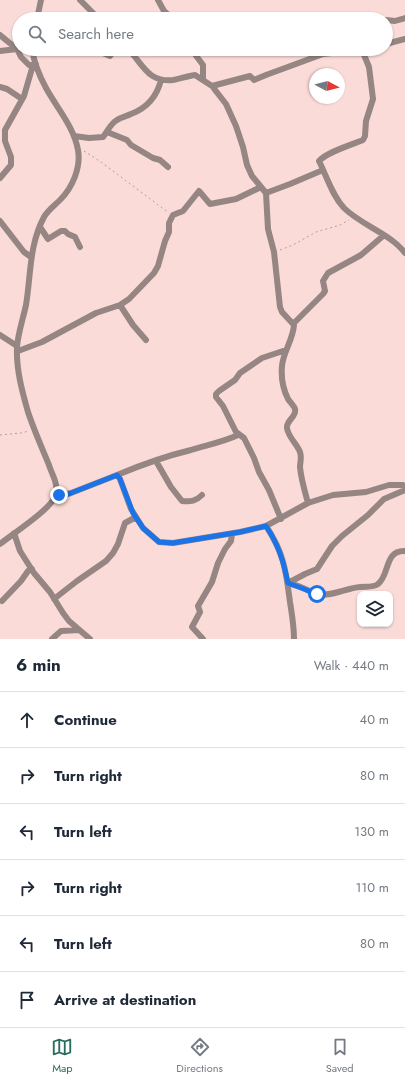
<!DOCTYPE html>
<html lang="en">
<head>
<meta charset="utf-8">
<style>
	:root { --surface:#fff; --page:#f2f2f3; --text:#1f2937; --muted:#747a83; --line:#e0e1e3; --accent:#276b5c }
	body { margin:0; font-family:Jost,sans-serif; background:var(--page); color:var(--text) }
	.controls { position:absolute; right:12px; bottom:12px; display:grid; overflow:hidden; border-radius:8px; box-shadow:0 1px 3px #0004 }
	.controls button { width:36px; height:36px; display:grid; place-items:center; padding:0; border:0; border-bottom:1px solid var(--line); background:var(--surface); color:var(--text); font:20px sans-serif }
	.compass { position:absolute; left:309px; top:68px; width:36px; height:36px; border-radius:50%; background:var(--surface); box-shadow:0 1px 3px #0004; rotate:97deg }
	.stop { position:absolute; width:12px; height:12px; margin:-9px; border:3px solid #1a73e8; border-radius:50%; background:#fff }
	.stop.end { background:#1a73e8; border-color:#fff; box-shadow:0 1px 4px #0008 }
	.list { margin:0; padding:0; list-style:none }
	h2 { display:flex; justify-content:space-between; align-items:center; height:52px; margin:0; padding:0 16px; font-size:17px }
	h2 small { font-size:13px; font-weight:400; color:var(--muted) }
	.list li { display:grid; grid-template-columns:26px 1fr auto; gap:12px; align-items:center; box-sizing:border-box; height:56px; padding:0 16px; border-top:1px solid var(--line) }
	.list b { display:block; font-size:15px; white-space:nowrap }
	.list em { font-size:13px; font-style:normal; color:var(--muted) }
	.icon { flex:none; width:22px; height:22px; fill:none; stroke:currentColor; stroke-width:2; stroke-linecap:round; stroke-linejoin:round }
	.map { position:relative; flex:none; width:405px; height:639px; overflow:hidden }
	.search { position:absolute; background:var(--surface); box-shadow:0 1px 3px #0004; left:12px; right:12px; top:12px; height:44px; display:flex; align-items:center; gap:10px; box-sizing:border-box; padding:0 14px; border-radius:22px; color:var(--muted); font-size:15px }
	.sheet { height:388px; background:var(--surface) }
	nav { display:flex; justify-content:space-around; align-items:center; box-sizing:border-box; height:56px; border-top:1px solid var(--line); background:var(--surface); font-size:11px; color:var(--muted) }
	nav a { display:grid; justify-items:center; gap:2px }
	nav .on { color:var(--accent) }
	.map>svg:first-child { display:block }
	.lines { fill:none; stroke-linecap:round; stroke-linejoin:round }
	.path { stroke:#b69d99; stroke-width:1; stroke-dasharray:2 3; stroke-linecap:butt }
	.minor { stroke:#958583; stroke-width:6 }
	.route { stroke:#1a73e8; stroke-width:5 }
</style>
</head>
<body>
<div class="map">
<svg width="405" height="639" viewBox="0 0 405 639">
	<rect width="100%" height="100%" fill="#fadbd7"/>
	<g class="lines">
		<path class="path" d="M84,151L101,162L169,213
			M280,250L293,245L316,232L340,225L349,220
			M0,435L21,433L29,431"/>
		<path class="minor" d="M80,0L99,19
			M158,0L164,11L173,19
			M378,18L381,19
			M37,19L41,0
			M386,20L395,21L405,18
			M0,35L17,49L21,57L29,65H33
			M386,44L405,39
			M93,49L110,56L115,49
			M128,49C143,64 148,83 173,80C180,79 187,76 195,75L212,86L226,104L236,126L243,147L247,165L252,176L266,193L268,229L274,252L280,307L282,312L294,325C293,340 283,352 282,366C281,377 283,389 288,399C290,402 294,406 295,409C297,417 286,420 287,428C288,437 297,444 300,452C302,458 300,462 300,467C301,479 305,492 308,503
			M191,49L203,65V80
			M362,50L369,67L373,99L366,121L365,136L363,140C351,145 327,152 319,161C327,177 332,195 344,208C361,225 391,234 405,253
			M0,51L17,49L18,47
			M212,86L250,76L254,80L266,75L323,54L367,49
			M0,87L7,89L22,99
			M107,132L127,140L131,145L153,158L160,160L168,167
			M74,136L89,138L103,137C108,131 110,124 117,120C121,117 127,116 131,114C147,108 157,96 161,80
			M0,178L11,165V157L5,141V130L24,96L33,65L36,64
			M266,193L290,184L323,170
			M0,221L24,252L31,257
			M40,227L48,239L61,231H65L68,234L75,237L80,247
			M120,305L133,325L146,340
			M293,324L323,294L325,291L323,281L328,273L361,255L383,236
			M0,335L17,346
			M18,351L42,342L96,313L120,305L129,299L154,273L158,266L165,241L169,232V223L173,215L183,211L199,191L210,204L236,199L261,187
			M156,461L171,487L182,501C191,502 196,501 202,495
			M117,475C141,465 166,456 191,450C207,445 223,442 238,435
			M405,490L384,499L368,515L342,536L332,546L317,569L305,574L288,583C293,584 298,586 303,588C308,590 312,593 317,594C332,597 346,588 360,587C365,586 373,588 378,584C390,575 384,550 405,551
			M57,493L63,495L71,493L117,475L120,479L131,509L143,528L159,542L173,543L240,532L266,526L308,503L333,495L366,492L389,485H403L405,487
			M281,519L269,490L259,472L254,458L244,438L236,432L223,406L216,397V394L219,391L235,380L240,373L262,358L286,350
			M266,526C284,553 286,571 290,602C292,615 294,626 294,639
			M14,533L20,551L34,573L50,592L63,613L69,621L90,639
			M0,544C14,533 48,511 55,497C57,493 57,489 56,485C55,478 51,472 49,465C42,448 34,430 28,412C22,391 16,369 17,347C18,333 23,319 26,305C31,275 29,245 44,217C48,210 55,205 60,200C73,187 81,167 78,150C74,127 57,108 46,88C40,77 34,62 32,49
			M54,599L77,581L106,561L113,553L118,544L125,523L136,517
			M2,601L21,581L28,571L32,569
			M52,639L61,631L79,630
			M203,639L192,627L200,612L198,606L212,582L218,563L225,549L231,541L232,534"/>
	</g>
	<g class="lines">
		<path class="route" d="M59,495L63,496L71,493L117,475L120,479L133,513L143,528L159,542L173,543L240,532L266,526C279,546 283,560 288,583L317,594"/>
	</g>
</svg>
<div class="controls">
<button><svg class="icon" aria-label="layers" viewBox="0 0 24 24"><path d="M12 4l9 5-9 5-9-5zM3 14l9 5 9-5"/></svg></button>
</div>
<svg class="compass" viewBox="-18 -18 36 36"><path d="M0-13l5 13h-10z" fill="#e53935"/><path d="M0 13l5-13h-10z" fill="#747a83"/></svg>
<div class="stop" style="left:317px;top:594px"></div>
<div class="stop end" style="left:59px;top:495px"></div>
<div class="search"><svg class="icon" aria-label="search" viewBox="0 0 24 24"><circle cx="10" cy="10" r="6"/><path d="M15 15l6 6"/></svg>Search here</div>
</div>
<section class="sheet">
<h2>6 min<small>Walk · 440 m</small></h2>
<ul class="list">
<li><svg class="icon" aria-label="ahead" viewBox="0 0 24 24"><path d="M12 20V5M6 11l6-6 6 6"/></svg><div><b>Continue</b></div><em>40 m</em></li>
<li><svg class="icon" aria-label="right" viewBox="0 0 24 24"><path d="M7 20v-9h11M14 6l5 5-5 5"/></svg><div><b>Turn right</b></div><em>80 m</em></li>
<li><svg class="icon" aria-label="left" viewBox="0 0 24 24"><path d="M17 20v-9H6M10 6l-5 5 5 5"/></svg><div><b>Turn left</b></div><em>130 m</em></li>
<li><svg class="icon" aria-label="right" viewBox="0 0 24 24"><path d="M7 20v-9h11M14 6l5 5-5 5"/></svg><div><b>Turn right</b></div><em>110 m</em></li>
<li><svg class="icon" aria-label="left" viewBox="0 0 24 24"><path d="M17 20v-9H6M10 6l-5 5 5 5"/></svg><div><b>Turn left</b></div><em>80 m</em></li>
<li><svg class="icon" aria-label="arrive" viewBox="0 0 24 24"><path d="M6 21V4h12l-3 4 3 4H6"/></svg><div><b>Arrive at destination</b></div></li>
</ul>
</section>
<nav>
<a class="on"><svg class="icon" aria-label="map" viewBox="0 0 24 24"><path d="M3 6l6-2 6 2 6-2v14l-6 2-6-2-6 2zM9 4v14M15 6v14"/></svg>Map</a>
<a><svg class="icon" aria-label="directions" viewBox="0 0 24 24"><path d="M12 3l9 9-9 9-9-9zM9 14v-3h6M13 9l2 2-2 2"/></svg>Directions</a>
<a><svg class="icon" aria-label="saved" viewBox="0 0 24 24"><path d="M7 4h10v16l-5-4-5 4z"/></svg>Saved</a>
</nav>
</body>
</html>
